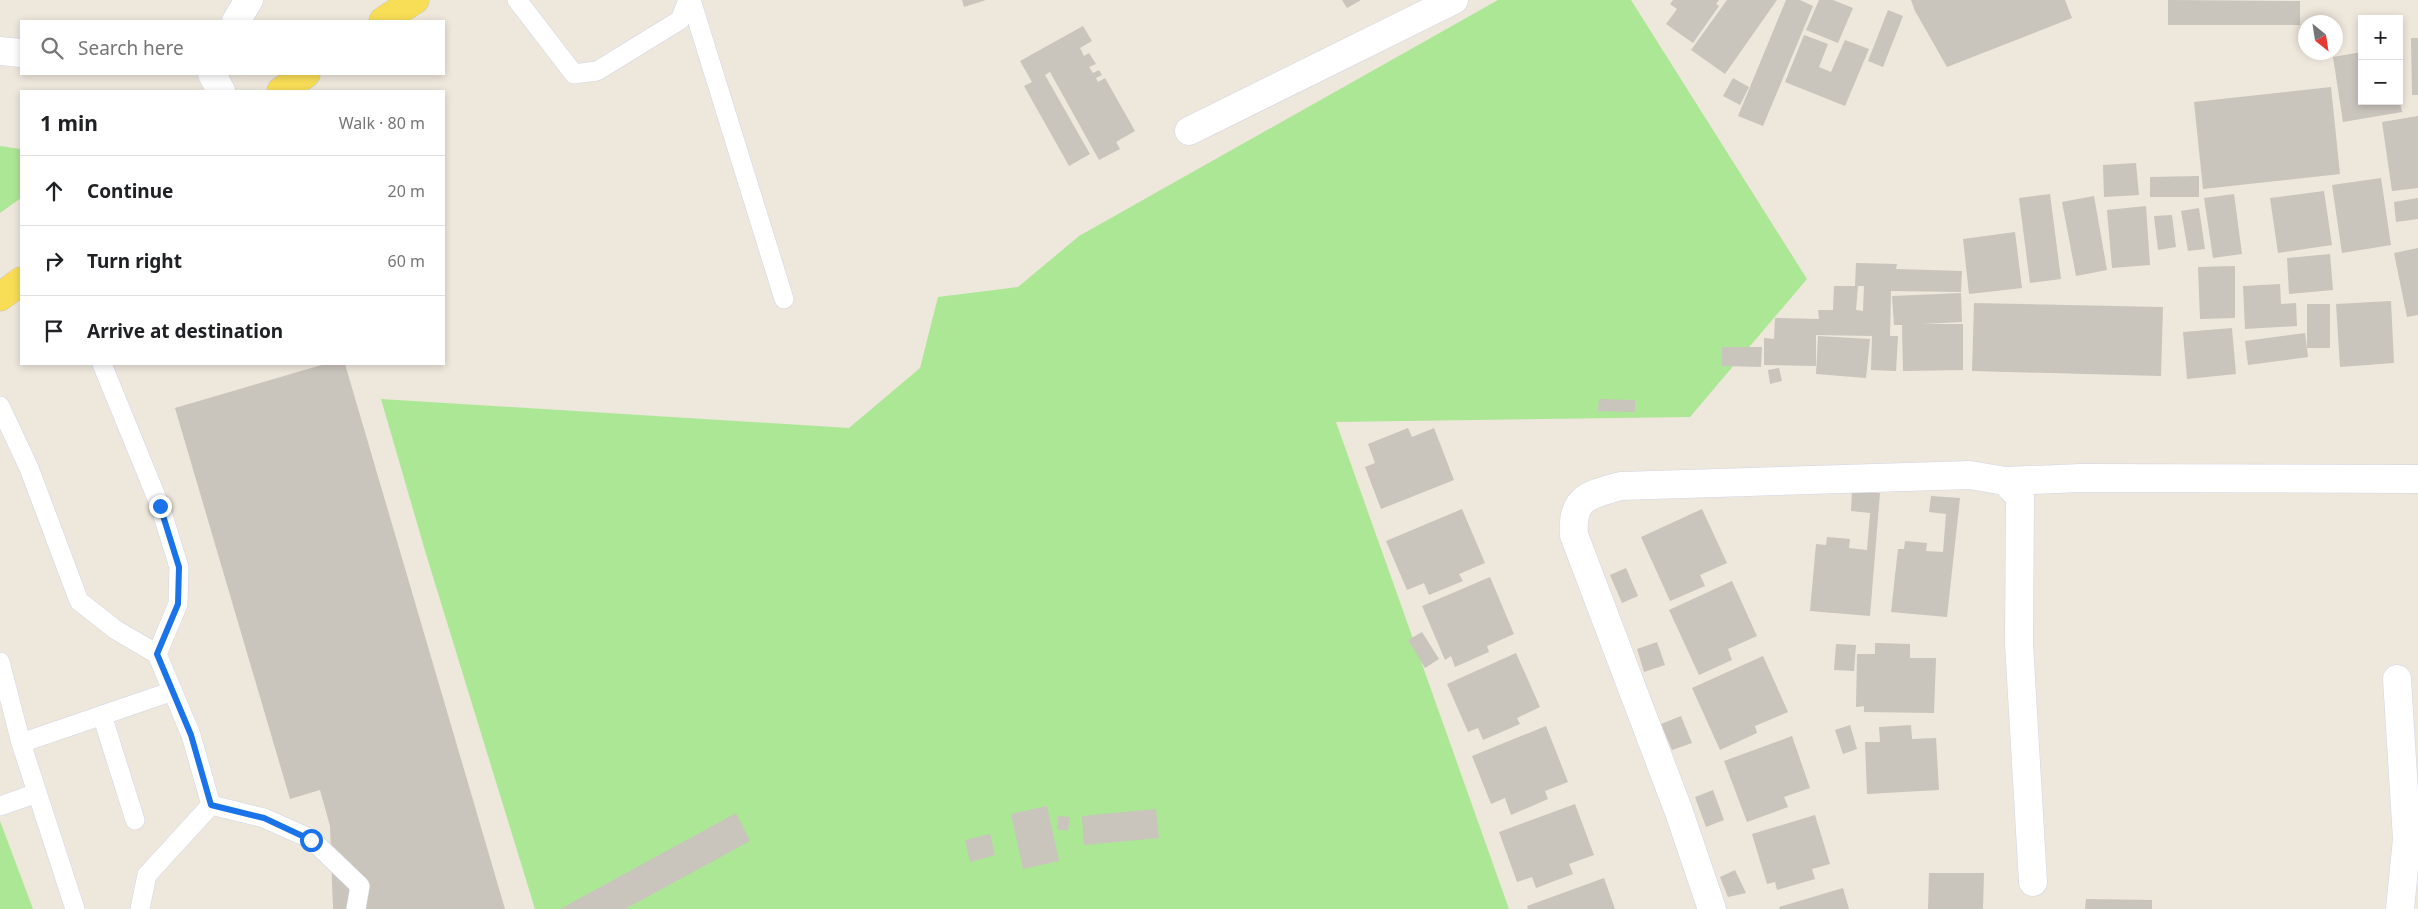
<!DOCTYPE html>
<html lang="en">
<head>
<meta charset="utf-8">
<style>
	:root { --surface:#fff; --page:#f2f2f2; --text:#202124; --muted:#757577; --line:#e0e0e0 }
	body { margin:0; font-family:"Noto Sans",sans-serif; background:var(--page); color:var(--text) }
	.controls { position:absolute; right:15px; top:15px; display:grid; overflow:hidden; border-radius:0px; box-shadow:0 2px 8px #0003 }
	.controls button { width:45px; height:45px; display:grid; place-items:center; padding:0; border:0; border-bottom:1px solid var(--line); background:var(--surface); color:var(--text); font:25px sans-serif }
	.compass { position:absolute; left:2298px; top:15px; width:45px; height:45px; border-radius:50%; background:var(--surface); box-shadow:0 2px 8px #0003; rotate:150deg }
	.stop { position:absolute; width:15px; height:15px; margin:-11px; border:4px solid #1a73e8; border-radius:50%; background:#fff }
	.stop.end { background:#1a73e8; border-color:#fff; box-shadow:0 1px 5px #0008 }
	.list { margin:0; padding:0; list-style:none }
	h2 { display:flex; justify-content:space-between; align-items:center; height:65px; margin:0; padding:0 20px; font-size:21px }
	h2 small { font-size:16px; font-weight:400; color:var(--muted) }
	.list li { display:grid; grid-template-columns:32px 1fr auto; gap:15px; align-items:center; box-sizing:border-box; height:70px; padding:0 20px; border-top:1px solid var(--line) }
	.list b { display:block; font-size:19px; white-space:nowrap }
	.list em { font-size:16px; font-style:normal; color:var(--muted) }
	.icon { flex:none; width:28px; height:28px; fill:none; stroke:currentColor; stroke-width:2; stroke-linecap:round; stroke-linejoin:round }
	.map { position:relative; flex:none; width:2418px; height:909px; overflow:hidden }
	.search { position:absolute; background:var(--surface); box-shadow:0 2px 8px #0003; left:20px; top:20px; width:425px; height:55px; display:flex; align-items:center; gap:12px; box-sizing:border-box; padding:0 18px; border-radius:0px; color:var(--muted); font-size:19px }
	.panel { position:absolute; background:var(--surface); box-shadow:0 2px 8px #0003; left:20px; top:90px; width:425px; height:275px; border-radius:0px }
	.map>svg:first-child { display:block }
	.green { fill:#ace796 }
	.building { fill:#c9c4bc; fill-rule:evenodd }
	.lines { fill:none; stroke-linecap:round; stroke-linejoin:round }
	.lane-casing { stroke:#d1d4e4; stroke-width:20 }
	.street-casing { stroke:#d1d4e4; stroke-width:29 }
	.primary-casing { stroke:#c8c8c8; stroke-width:29 }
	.lane { stroke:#fff; stroke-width:19 }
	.street { stroke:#fff; stroke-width:28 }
	.primary { stroke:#f8dd57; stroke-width:28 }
	.route { stroke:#1a73e8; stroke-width:6 }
</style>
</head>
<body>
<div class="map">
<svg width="2418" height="909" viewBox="0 0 2418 909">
	<rect width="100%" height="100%" fill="#eee7dc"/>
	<path class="green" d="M1498,0H1631L1807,279L1690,417L1336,422L1509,909H535L426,554L381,399L849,428L920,368L938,297L1018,287L1079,236Z
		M0,146L21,149V198L0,213Z
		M0,821L33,909H0Z"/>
	<path class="building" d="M962,0H986L964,7Z
		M1342,0H1361L1347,8Z
		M1673,0H1719L1716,4L1719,6L1693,43L1666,24L1677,9L1670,4Z
		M1727,0H1777L1725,74L1691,50Z
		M1786,0H1800L1813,6L1763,126L1738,116Z
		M1819,0H1833L1853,8L1838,43L1806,30Z
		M1911,0H2065L2072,18L1947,67L1915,11Z
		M2168,0L2300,1V25H2168Z
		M1888,10L1903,16L1883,67L1868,61Z
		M1083,26L1092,41L1080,48L1084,56L1089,53L1096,64L1089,67L1093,73L1099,70L1102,75L1096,78L1098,82L1105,78L1135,131L1116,142L1120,149L1099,160L1050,72L1045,75L1090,154L1069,166L1024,86L1032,82L1020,61Z
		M1804,35L1828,44L1819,67L1831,72L1845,40L1869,49L1845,106L1785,82Z
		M2411,38H2418V95H2412Z
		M2362,52V101H2400L2402,112L2343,122L2333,57Z
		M1733,78L1749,87L1740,105L1723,96Z
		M2331,87L2340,174L2203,189L2194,102Z
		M2418,116V188L2392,191L2382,122Z
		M2136,163L2139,195L2104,197L2103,165Z
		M2199,176V197H2150V177Z
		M2381,178L2391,245L2342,253L2332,185Z
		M2324,191L2332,245L2278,253L2270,198Z
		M2050,194L2061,279L2030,283L2019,198Z
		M2234,194L2242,254L2213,258L2204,198Z
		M2094,196L2107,270L2076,276L2062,202Z
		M2418,198V219L2396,222L2394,202Z
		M2146,206L2150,265L2112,268L2107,210Z
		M2199,208L2205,249L2188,251L2181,211Z
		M2172,215L2176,247L2158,250L2154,216Z
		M2015,232L2022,288L1969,294L1963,239Z
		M2418,248V315L2407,317L2394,253Z
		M2330,254L2333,290L2289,294L2287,258Z
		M1856,263L1897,264L1896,269L1962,271L1961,292L1891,291L1890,336H1898L1896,371L1871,370L1872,336L1816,335V366L1764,365V338L1774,339L1775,318L1819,319L1818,310H1833L1834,286H1855ZM1858,286H1864L1863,311L1856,310Z
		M2235,266V318L2200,319L2198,267Z
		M2280,284L2281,304L2296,303L2297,326L2245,329L2243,286Z
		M1961,293L1962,322L1922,324H1963V370L1903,371L1902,325H1894L1892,296Z
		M2391,301L2394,363L2340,367L2336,304Z
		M1974,303L2163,307L2161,376L1972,371Z
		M2307,304H2330V348H2307L2308,357L2248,365L2245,341L2305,333L2307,348Z
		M2232,328L2236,374L2187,379L2183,332Z
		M1818,336L1870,339L1866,378L1816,374Z
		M1722,347H1762L1761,367L1722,366Z
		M325,364H345L505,909H333L330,826L320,790L290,799L175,408Z
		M1779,368L1782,381L1770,384L1768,370Z
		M1599,399L1635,400V412L1598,411Z
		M1408,428L1412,437L1434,428L1454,480L1381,509L1365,467L1375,463L1368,444Z
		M1852,491L1880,493L1870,616L1810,611L1816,544L1826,545L1827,537L1850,539L1849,548L1867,550L1870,513L1851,511Z
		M1931,496L1960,498L1947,617L1891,612L1898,549H1904L1905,541L1927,543L1926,551L1943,552L1946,514L1929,512Z
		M1462,509L1485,563L1459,574L1463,581L1429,595L1424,583L1407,590L1386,541Z
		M1702,509L1727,563L1700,575L1705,586L1670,601L1641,537Z
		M1626,568L1638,596L1622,603L1610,575Z
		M1490,577L1514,634L1487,646L1489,652L1455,667L1451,656L1445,660L1422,606Z
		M1732,581L1757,636L1728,649L1732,660L1699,675L1669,610Z
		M1422,632L1439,659L1425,668L1408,640Z
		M1657,642L1665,665L1644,672L1637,649Z
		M1875,643L1910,644V658H1936L1934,713L1864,712V706L1856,707L1857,654H1875Z
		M1836,644L1856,645L1854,671L1834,670Z
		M1516,653L1540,707L1517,718L1520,724L1483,740L1478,728L1468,732L1447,684Z
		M1763,656L1788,712L1755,726L1757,733L1720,750L1692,688Z
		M1681,716L1692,743L1672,750L1661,724Z
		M1850,725L1857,749L1843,754L1835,730Z
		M1911,725L1912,739L1936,738L1939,790L1867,794L1865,742H1880L1879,727Z
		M1546,726L1568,782L1545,791L1548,799L1511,815L1505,798L1491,804L1472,756Z
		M1792,736L1810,788L1784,797L1788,807L1747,822L1724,761Z
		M1713,790L1724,820L1706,827L1695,797Z
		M1575,804L1594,855L1569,864L1573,874L1536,888L1532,877L1517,882L1499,832Z
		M1047,806L1059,861L1023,869L1011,814Z
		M1156,809L1159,838L1084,845L1082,816Z
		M736,813L750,841L625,909H560Z
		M1815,815L1830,864L1812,869L1815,879L1777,890L1775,882L1767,884L1752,834Z
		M1058,816L1070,817L1068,831L1057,829Z
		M990,834L995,855L970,862L965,840Z
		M1735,870L1746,893L1728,897L1720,877Z
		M1929,873H1984L1983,909H1928Z
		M1604,878L1615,909H1528L1527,906Z
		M1843,888L1849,909H1780L1779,907Z
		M2086,899L2152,900V909H2085Z"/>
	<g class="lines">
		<defs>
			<path id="lane" d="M517,0L574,74L597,71L680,20L688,0
				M691,0L784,299
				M102,364L160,506L179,567L178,604L157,654
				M0,406L29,468L79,601L116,630L157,654L191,735L211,805L147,875L140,909
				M0,662L21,743
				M102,715L135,820
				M211,805L264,818L311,839L360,886L356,909
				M0,806L37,793
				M75,909L21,743L173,691"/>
			<path id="street" d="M236,21L249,0
				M0,51L21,53
				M212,74L221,91
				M1189,131L1454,0
				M2005,481L2081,478L2418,479
				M2397,679L2407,839
				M1712,909L1679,812L1574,535C1571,497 1589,495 1621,486L1970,475L2005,481L2020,497L2019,644L2033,882
				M2400,909L2407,839H2418"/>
			<path id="primary" d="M383,21L415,0
				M281,91L306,74
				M0,297L21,281"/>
		</defs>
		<use href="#lane" class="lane-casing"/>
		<use href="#street" class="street-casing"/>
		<use href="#primary" class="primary-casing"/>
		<use href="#lane" class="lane"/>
		<use href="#street" class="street"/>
		<use href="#primary" class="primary"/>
	</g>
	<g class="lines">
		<path class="route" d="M160,506L179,567L178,604L157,654L191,735L211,805L264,818L311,840"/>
	</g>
</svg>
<div class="controls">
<button>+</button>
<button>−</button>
</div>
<svg class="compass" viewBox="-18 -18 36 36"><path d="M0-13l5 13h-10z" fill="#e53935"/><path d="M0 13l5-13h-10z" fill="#757577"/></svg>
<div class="stop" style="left:311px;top:840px"></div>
<div class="stop end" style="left:160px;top:506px"></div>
<div class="search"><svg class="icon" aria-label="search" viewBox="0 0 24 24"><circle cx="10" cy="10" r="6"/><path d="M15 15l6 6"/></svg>Search here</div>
<section class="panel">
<h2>1 min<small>Walk · 80 m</small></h2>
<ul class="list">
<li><svg class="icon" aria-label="ahead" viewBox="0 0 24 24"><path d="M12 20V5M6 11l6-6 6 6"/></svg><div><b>Continue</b></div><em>20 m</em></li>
<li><svg class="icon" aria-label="right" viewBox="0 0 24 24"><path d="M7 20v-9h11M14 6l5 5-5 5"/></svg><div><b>Turn right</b></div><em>60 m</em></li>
<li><svg class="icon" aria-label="arrive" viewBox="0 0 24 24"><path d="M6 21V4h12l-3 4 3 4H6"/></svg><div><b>Arrive at destination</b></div></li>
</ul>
</section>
</div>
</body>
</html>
